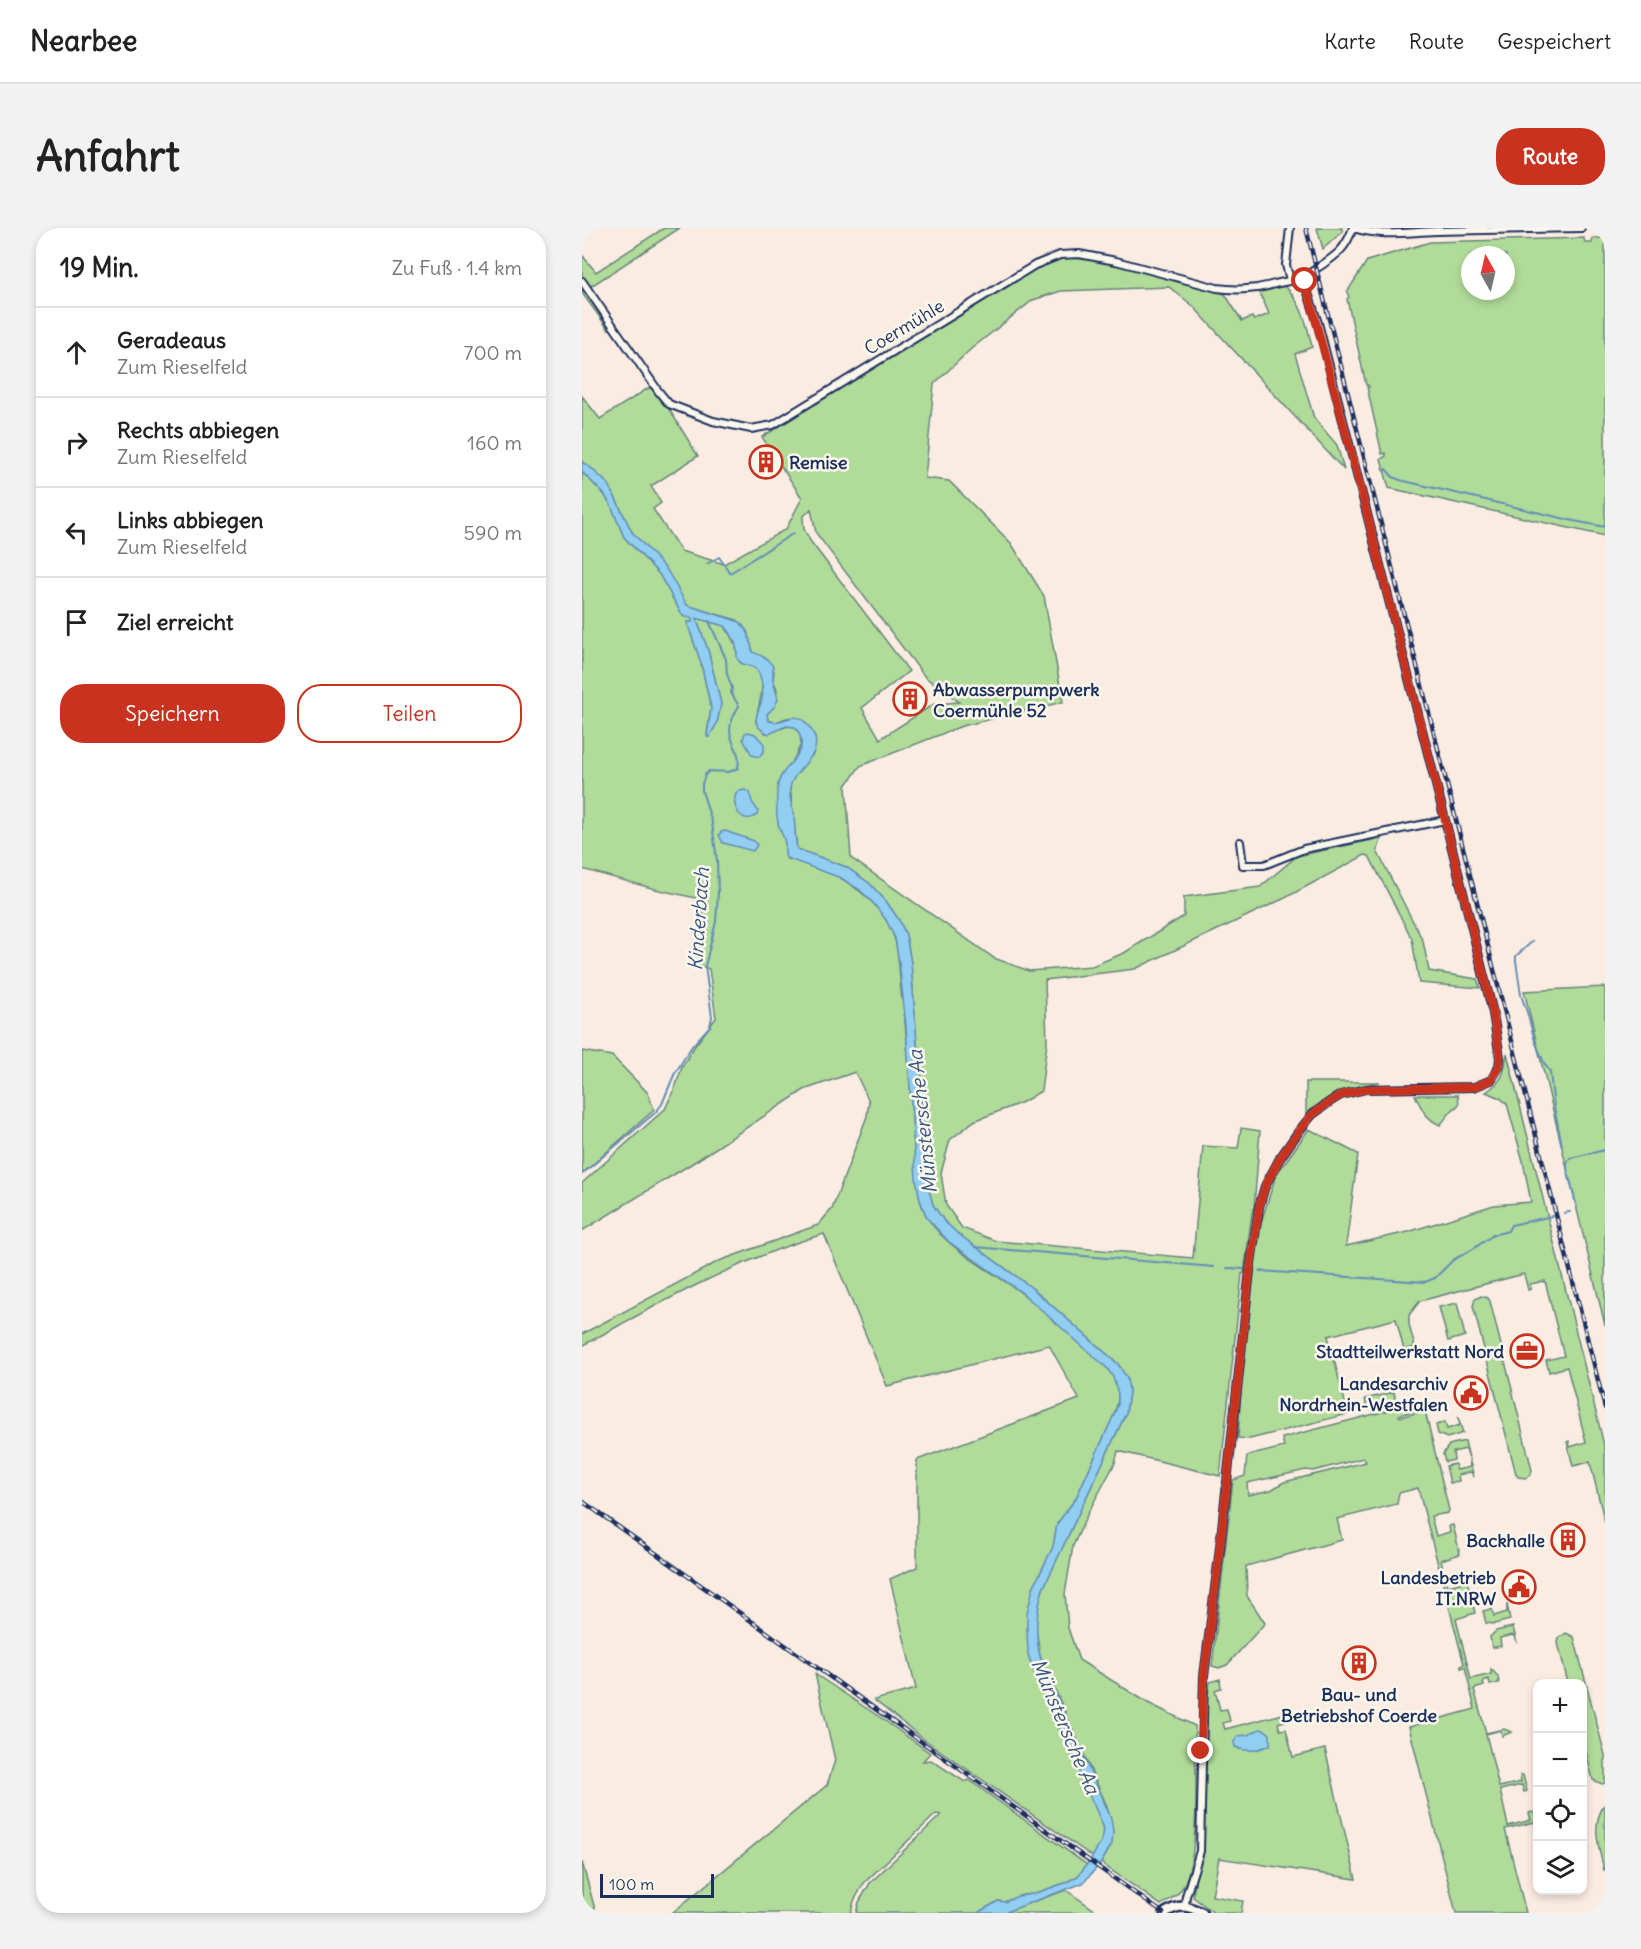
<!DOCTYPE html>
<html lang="de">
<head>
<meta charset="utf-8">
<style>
	:root { --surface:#fff; --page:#f2f2f2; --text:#222; --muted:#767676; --line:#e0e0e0; --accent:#c8321e }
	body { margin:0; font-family:Delius,sans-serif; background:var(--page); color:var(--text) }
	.controls { position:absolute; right:18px; bottom:18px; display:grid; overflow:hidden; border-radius:12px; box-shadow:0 3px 9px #0003 }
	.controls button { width:54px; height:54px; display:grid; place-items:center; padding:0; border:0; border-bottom:2px solid var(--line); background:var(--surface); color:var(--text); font:30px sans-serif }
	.compass { position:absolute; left:879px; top:18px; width:54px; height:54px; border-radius:50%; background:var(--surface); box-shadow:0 3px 9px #0003; rotate:352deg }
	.scale { position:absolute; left:18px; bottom:15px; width:114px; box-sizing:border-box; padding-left:6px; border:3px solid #1b2f5e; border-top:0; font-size:16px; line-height:21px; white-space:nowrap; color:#1b2f5e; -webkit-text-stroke:4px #fbf7ec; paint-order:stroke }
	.stop { position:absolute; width:18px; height:18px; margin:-14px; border:4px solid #c8321e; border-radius:50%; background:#fff }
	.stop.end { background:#c8321e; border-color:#fff; box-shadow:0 2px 6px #0008 }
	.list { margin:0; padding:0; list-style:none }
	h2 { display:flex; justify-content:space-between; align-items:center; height:78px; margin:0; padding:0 24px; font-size:26px }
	h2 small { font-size:20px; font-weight:400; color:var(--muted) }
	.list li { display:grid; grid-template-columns:39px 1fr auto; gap:18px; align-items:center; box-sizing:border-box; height:90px; padding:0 24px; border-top:2px solid var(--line) }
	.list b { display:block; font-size:22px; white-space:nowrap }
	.list p { margin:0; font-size:20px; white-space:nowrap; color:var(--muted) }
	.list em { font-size:20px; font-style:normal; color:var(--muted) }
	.actions { display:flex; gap:12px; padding:18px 24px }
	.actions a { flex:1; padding:14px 0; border:2px solid var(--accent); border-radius:24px; text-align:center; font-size:21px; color:var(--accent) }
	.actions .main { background:var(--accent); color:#fff }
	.icon { flex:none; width:33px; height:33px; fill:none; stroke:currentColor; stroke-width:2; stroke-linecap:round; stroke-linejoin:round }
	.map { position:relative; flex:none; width:1023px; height:1685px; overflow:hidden; border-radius:24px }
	header { display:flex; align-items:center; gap:36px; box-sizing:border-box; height:84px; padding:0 30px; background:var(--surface); border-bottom:2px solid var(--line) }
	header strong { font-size:28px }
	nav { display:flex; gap:33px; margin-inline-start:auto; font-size:21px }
	.intro { display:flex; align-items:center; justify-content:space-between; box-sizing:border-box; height:144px; padding:0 36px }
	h1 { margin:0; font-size:42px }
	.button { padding:15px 27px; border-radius:24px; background:var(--accent); color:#fff; font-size:21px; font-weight:700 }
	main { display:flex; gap:36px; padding:0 36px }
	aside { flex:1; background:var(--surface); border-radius:24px; box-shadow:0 3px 9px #0003 }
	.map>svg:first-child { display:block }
	.green { fill:#b0db99; stroke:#66857c; stroke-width:1.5; fill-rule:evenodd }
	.water { fill:#92cef2; stroke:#628eb7; stroke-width:1.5 }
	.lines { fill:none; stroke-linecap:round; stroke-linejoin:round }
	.stream { stroke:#628eb7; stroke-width:2 }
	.street-casing { stroke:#1b2f5e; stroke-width:10 }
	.secondary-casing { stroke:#1b2f5e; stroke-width:13 }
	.street { stroke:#fbf7ec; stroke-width:6 }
	.secondary { stroke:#fbf7ec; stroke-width:8 }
	.rail-casing { stroke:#1b2f5e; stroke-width:4.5 }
	.rail { stroke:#fbf7ec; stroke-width:2; stroke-dasharray:7; stroke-linecap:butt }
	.route { stroke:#c8321e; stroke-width:8 }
	.labels { text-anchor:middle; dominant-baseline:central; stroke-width:5; stroke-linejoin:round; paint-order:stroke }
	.street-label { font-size:18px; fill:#1b2f5e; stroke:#fbf7ec }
	.poi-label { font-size:18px; font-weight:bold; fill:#1b2f5e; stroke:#fbf7ec; text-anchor:end }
	.water-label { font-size:20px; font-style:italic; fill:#395783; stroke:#fbf7ec }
</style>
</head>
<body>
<header>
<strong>Nearbee</strong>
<nav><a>Karte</a><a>Route</a><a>Gespeichert</a></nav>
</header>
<div class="intro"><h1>Anfahrt</h1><a class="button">Route</a></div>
<main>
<aside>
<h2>19 Min.<small>Zu Fuß · 1.4 km</small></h2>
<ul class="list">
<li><svg class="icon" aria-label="ahead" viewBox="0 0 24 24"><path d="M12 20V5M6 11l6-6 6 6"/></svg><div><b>Geradeaus</b><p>Zum Rieselfeld</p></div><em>700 m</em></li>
<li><svg class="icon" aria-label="right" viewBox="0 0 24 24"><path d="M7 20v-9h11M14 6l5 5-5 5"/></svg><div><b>Rechts abbiegen</b><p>Zum Rieselfeld</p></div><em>160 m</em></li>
<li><svg class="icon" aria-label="left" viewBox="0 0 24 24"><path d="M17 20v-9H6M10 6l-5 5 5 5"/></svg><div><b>Links abbiegen</b><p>Zum Rieselfeld</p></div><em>590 m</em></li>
<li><svg class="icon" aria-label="arrive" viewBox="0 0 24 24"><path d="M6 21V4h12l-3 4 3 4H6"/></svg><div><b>Ziel erreicht</b></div></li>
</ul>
<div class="actions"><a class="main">Speichern</a><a>Teilen</a></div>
</aside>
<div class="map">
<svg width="1023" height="1685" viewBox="0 0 1023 1685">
	<rect width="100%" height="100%" fill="#fbece2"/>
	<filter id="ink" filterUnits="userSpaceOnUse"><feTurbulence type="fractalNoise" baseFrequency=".0167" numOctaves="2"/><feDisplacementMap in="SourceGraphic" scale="12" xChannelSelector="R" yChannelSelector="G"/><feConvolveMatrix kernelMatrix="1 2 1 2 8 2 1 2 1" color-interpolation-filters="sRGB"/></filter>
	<g filter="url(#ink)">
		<path class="green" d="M82,0H98L3,62L27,102L0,65V27L14,44Z
			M735,0H760V4L741,21Z
			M1002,10L1003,15H1010L1011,10H1023V308L807,260L799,231L804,228L803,225L800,226L785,159H787L786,157H784L765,71L767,69L765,64L785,33L848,14ZM888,27H924V63H888Z
			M482,29L534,35L643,66L660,93L670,89L672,92L687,86L677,63L695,57L704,59C720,76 725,96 730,119L713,126L732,190L755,217L762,242L610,77L587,59L479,63L451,72L389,121L352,156L343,250L367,253L429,315L462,368L481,474L380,498L278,538L264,558L269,630L412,730L447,743L510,738L542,725L602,688V669L678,659L715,628L800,610L795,623L841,713L847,743L895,751L898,760L837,755L830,711L787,628L783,627L703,670L553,741L463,752L465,815L459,863L441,874L392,893L368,912L359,945L364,977L380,1000L414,1013L611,1030L621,918L656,920L659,900L678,903L672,980L670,985L662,1045L660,1046L638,1248L536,1223L533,1235L506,1285L491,1318L483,1366L486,1400L497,1432L566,1475L613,1498C613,1535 620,1636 598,1663C594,1669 585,1673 579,1677L519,1635C535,1611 532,1601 524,1576L458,1428L454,1399L457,1373L461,1361L544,1185L547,1163L539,1140L534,1134L450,1060L375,1005L362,993L351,977L344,951L339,869V836L336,829L329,735L324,707L317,692L304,673L287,655L264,639L215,621L208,558L212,548L231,526L232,508L221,492C216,491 210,488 205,490C197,492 195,496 186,492L185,486L193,478L195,461L191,452L192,443L171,424L165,403L155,392L105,378L50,304L27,257L9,240L0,234V168L18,191L68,159L87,181L116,228L69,258L79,275L71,281L99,323L142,336L204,301L220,270L180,209L457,37ZM229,281L234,305L343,449L377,474L352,476L298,511L280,480L327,443L229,314L222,301L221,289Z
			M0,244L22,266L29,277L42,309L77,346L101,388L110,390V394H105L119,435L129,480L125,506L127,509L135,495L139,476L126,422L114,390L143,398L154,418L155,428C161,434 166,434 172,438C189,449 174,481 174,495L183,505C195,506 202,495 213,499L218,506L219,516L211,533L198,550L196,561V594L203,612L205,631C248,638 300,668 313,712C318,731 317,751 320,771C328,823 328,876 333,929C335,945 334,963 340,978C353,1016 408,1041 438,1064C460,1080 479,1099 500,1117C513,1129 530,1140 535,1158C538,1169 535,1178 531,1189L494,1270L475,1296L471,1319L451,1360L445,1401L522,1601L520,1612L511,1629L343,1512L292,1472L334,1461L308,1351L335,1339V1232L497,1171L467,1117L305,1158L242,1006C159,1030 75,1076 0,1118V1106L137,1033L236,997L250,981L285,888L287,873L273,844L222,862L114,933L0,1003V955L83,881L94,857L100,839L112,819L134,790L127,741L114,737L123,672L73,661L0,641Z
			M1023,759V1097L942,763Z
			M0,823L30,828L66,865L72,882L0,946Z
			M925,825L1023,1221V1295L1008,1234L991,1238L985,1214L987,1213L988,1219L1004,1214L985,1139L967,1144L964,1132L982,1128L963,1053L948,1056L949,1061L946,1062L942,1046L838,1073L827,1087V1097L833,1119L822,1122L814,1091L746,1108L766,1186L668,1211L656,1210L660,1143L677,1001L694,947L727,901L776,926L764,1018L826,1004L912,977L949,974L941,933L925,876L918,870L904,864C922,852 922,845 925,825Z
			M724,854H798C766,860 749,864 724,886Z
			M833,867H876L877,877C868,882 865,890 858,897C844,891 839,880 833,867Z
			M899,1068L906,1070L908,1073L950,1242L949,1246L944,1250L936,1249L934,1246L891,1078L893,1071Z
			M875,1075L883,1108L866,1113L857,1079Z
			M812,1164L814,1174L785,1181L783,1171Z
			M835,1175L837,1182L817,1187L818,1189L843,1183L867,1282L866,1285L849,1288L854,1308L868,1304L867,1298L871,1297L878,1326L859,1332L866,1358L885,1353L893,1385L874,1391L889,1451L909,1446V1441L916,1448L917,1455L908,1457L907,1451L901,1453L902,1458L892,1461L904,1505L922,1501L930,1504L920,1508L919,1502L904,1506L917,1559L939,1554L938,1547H941L945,1563L942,1564L940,1557L918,1562L926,1598L949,1592L947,1585L950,1584L955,1587L953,1594L923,1601L944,1685H874L827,1499L893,1481L883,1439L879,1440V1438L882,1436L836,1260L817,1265L815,1276L755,1291L760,1312L664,1338L665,1368L683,1395L645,1437L637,1440L630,1438L651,1252L663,1248L665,1228L702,1219L700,1210ZM781,1230L784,1234L702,1254L689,1262L666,1267L665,1255L724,1242L731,1243Z
			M876,1189L881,1205L865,1210L856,1206L854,1197L863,1194L865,1201L878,1197Z
			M883,1213L887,1230L884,1221L871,1224L872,1232L863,1234L861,1226L867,1217Z
			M887,1231L892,1249L889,1244L876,1247L877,1253L868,1255L864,1238L873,1236L875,1242L888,1239Z
			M925,1376L928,1392L912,1396L904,1395L901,1383L910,1381L912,1388L925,1384Z
			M931,1399L935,1415L931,1407L918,1410L919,1418L910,1420L908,1409L914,1403Z
			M984,1405L992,1409L1023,1527V1555L1020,1556L1011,1552L1001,1511L1000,1456L986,1455L976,1415L977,1410Z
			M233,1446L299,1490L348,1525L341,1533L349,1532L383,1554L387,1552L505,1637L496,1648L483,1655L451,1666L441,1667L422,1674L416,1673L396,1685H274L277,1674L288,1655L359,1587L354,1586L282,1655L272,1673L269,1685H90L245,1557L253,1532Z
			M638,1451L639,1460L633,1462L638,1482L645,1481L648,1493L641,1495L643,1501L701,1486L703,1493L696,1495L698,1502L704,1501L711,1529L743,1521L774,1651L637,1630L630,1668L661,1673L659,1685H632L611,1669C612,1649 620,1631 622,1611L624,1480L628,1454Z
			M1023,1576V1642H1022C1017,1620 1008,1596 1023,1576Z
			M0,1634L14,1685H0Z
			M484,1662L517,1685H421Z"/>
		<path class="water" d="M0,234L9,240L27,257L50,304L85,342L105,377L158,394L165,403L171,424L184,430L191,438V452L196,471L193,478L185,486L186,492C198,499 209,483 221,492C224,495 228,500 230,503C245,528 211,539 208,560C207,570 210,579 212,588C213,599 213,610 215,621L264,639L287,655L304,673L317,692L324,707L329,735L336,829L339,836V869L344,951L351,977L362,993L375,1005L450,1060L536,1136L545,1150L547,1163L544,1185L461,1361C453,1387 452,1412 461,1438L529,1590L531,1603L530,1616L519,1635L501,1655L421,1685H396L416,1673L423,1674L436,1668L451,1666L483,1655L496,1648L509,1631L520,1612L522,1601L520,1595L453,1447L446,1426L445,1401V1385L451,1360L471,1319L475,1296L494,1270L531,1189L536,1176V1166L531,1149L525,1140L439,1064L367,1014L345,990L338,972L334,951L324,798L317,734L313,710L304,692L292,676L278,662L259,650L204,630C202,624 204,617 202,611C201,607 198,603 197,599C194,589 194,567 196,556C200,535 233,525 213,499L204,498L187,506C166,497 176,486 180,471C181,467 180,461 180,457C177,431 164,443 156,432C154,429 155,427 155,423C154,415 149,405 143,398L114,390L126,422L139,476L135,495L127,509H125L129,480L119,435L105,394H110V390L101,388L77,346L42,309L29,277L22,266L0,244Z
			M166,504L173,506L182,516V523L177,529L170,527L161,511L163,505Z
			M162,562L168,564L170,574L176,583L175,587C160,599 147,577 155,564Z
			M143,603L172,613L175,617L171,623L141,615L137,607L139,604Z
			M678,1501L683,1502L688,1506V1517C677,1522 665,1525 653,1519L652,1514L656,1508L666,1507Z"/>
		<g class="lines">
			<path class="stream" d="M804,241L811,249L818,252L992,293L1023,299
				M125,336L137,329L148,345L212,305
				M951,713L934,728V733L939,767L945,784L953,813L962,835L968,844L972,879L980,917
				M0,946L74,884L80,876L92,847L110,818L128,798L130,789L123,738L134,694L136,665L135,633L130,595L120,563V556L123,547L127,543L147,544L156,540C161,513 135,513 157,478L149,465L150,460L145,446L144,431L127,393
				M995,980L985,940V934L988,930L1023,922
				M982,985L988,984
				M393,1019L632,1039
				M645,1040L662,1041
				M677,1043L843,1054L853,1050L871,1032L891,1021L911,1007L926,1003L929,997L970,988"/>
			<defs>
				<path id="street" d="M771,0C801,9 823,4 854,3C902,2 950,1 999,0
					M708,52L704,37L708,0
					M0,53L77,164L87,176L131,193L169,201L191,197L453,37L478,27L497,26L534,33L635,60C649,62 661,62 675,60C693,57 704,51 723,53
					M658,614L661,637H682L722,621L863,592
					M603,1678L604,1668L618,1623L622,1448L637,1328L668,1042L677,979L683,958L698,930L717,903L730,887L749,873L759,867L784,861L892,859L909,852L917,839L918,830L911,785L863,592L772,235L736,95L723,56L724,51L727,46C748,30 761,28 771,0"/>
				<path id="secondary" d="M583,1685C597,1676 606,1677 620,1685"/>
			</defs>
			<use href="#street" class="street-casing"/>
			<use href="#secondary" class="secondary-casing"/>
			<use href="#street" class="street"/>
			<use href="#secondary" class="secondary"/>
			<defs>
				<path id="rail" d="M724,0L1023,1180
					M0,1273L581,1685"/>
			</defs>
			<use href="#rail" class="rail-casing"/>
			<use href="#rail" class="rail"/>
		</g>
	</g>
	<g class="lines" filter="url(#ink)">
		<path class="route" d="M619,1523L622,1448L637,1328L668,1042L677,979L683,958L698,930L717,903L730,887L749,873L759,867L784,861L892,859L909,852L917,839L918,830L911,785L863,592L772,235L723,53"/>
	</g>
	<defs>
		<symbol id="building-ring" viewBox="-11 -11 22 22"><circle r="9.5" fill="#fbf7ec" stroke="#c8321e" stroke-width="1.5"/><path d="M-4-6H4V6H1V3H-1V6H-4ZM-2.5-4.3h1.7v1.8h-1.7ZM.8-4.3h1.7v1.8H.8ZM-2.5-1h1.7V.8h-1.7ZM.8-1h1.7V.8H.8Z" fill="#c8321e"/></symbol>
		<symbol id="office-ring" viewBox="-11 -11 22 22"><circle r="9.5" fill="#fbf7ec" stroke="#c8321e" stroke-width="1.5"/><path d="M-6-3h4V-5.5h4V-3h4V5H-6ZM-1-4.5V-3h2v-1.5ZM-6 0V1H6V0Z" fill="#c8321e"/></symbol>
		<symbol id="civic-ring" viewBox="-11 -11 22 22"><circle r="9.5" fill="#fbf7ec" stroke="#c8321e" stroke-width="1.5"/><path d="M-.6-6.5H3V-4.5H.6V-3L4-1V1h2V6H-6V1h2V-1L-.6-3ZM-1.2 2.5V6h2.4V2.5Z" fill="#c8321e"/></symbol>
	</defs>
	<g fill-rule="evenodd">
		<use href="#building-ring" x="165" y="215" width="38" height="38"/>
		<use href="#building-ring" x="309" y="452" width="38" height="38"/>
		<use href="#office-ring" x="926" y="1104" width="38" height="38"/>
		<use href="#civic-ring" x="870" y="1146" width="38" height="38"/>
		<use href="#building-ring" x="967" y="1293" width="38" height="38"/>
		<use href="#civic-ring" x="918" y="1340" width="38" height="38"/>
		<use href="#building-ring" x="758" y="1416" width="38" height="38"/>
	</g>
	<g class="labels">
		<g class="street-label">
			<text transform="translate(322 99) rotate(-31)">Coermühle</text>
		</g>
		<g class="poi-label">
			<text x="207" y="234" text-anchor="start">Remise</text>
			<text x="351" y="461" text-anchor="start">Abwasserpumpwerk<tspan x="351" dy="21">Coermühle 52</tspan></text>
			<text x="922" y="1123">Stadtteilwerkstatt Nord</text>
			<text x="866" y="1155">Landesarchiv<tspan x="866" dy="21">Nordrhein-Westfalen</tspan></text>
			<text x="963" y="1312">Backhalle</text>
			<text x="914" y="1349">Landesbetrieb<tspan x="914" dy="21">IT.NRW</tspan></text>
			<text x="777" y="1466" text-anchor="middle">Bau- und<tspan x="777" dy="21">Betriebshof Coerde</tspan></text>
		</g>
		<g class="water-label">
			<text transform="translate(116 691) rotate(-86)">Kinderbach</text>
			<text transform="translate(340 894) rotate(-96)">Münstersche Aa</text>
			<text transform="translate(484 1498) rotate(67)">Münstersche Aa</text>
		</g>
	</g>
</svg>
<div class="controls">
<button>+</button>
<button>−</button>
<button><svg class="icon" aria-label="locate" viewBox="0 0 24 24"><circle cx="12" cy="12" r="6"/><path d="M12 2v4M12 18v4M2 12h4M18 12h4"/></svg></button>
<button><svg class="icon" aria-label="layers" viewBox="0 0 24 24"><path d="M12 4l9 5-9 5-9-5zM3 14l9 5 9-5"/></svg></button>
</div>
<svg class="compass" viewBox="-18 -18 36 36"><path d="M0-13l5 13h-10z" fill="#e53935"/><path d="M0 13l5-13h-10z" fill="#767676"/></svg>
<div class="scale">100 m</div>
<div class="stop" style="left:723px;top:53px"></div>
<div class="stop end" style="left:619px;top:1523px"></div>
</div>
</main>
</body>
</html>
